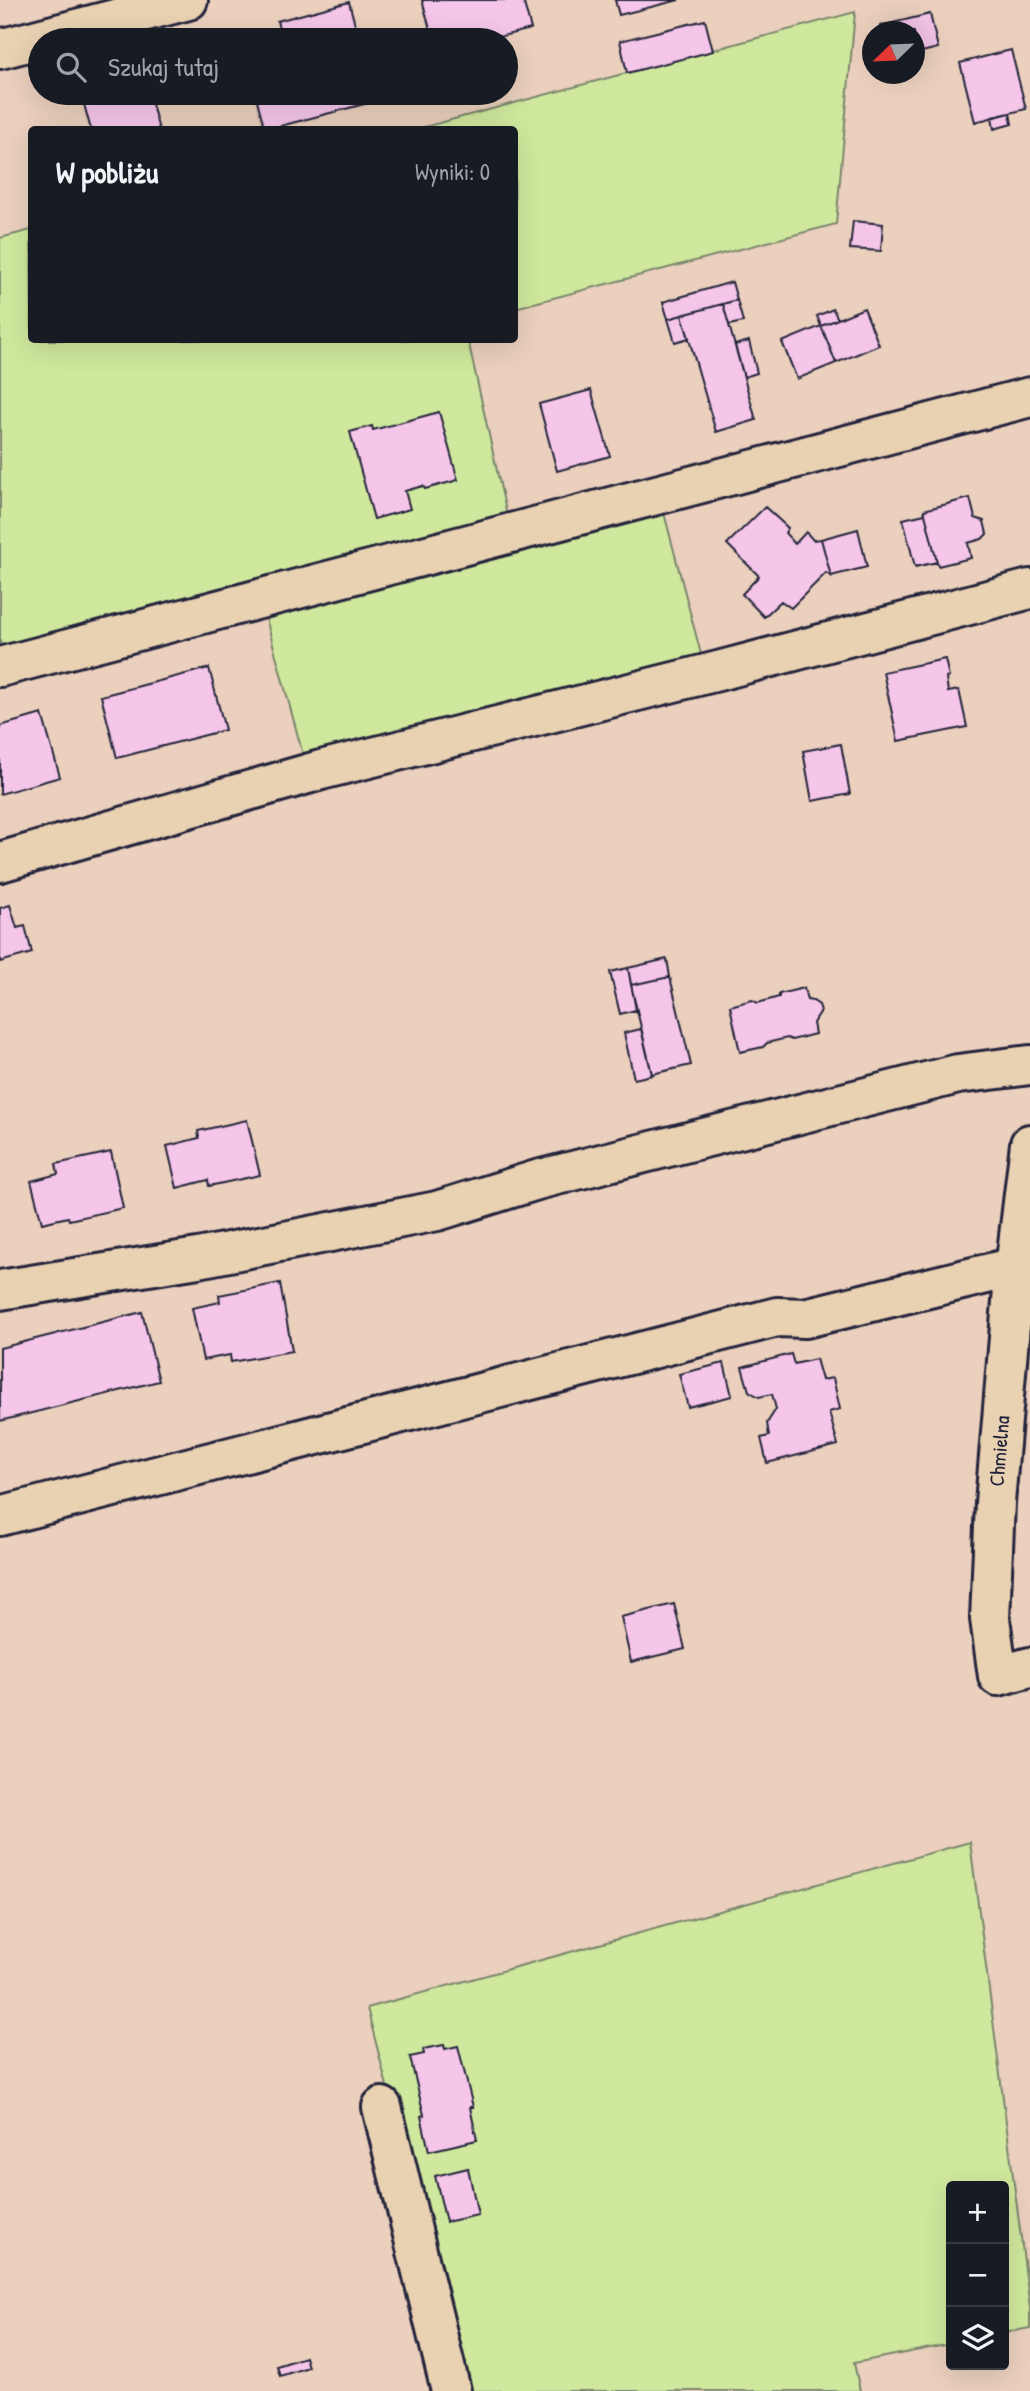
<!DOCTYPE html>
<html lang="pl">
<head>
<meta charset="utf-8">
<style>
	:root { --surface:#171b24; --page:#20242c; --text:#f1f3f6; --muted:#9ea1a6; --line:#363941 }
	body { margin:0; font-family:"Patrick Hand",sans-serif; background:var(--page); color:var(--text) }
	.controls { position:absolute; right:21px; bottom:21px; display:grid; overflow:hidden; border-radius:7px; box-shadow:0 7px 28px #0002 }
	.controls button { width:63px; height:63px; display:grid; place-items:center; padding:0; border:0; border-bottom:2px solid var(--line); background:var(--surface); color:var(--text); font:35px sans-serif }
	.compass { position:absolute; left:862px; top:21px; width:63px; height:63px; border-radius:50%; background:var(--surface); box-shadow:0 7px 28px #0002; rotate:247deg }
	.list { margin:0; padding:0; list-style:none }
	h2 { display:flex; justify-content:space-between; align-items:center; height:91px; margin:0; padding:0 28px; font-size:30px }
	h2 small { font-size:23px; font-weight:400; color:var(--muted) }
	.icon { flex:none; width:38px; height:38px; fill:none; stroke:currentColor; stroke-width:2; stroke-linecap:round; stroke-linejoin:round }
	.map { position:relative; flex:none; width:1030px; height:2391px; overflow:hidden }
	.search { position:absolute; background:var(--surface); box-shadow:0 7px 28px #0002; left:28px; top:28px; width:490px; height:77px; display:flex; align-items:center; gap:18px; box-sizing:border-box; padding:0 24px; border-radius:38px; color:var(--muted); font-size:26px }
	.panel { position:absolute; background:var(--surface); box-shadow:0 7px 28px #0002; left:28px; top:126px; width:490px; height:217px; border-radius:7px }
	.map>svg:first-child { display:block }
	.green { fill:#d0e89d; stroke:#79856c; stroke-width:2 }
	.building { fill:#f5c6e9; stroke:#22223b; stroke-width:2 }
	.lines { fill:none; stroke-linecap:round; stroke-linejoin:round }
	.minor-casing { stroke:#22223b; stroke-width:44 }
	.minor { stroke:#e9d2b2; stroke-width:38 }
	.labels { text-anchor:middle; dominant-baseline:central; stroke-width:5; stroke-linejoin:round; paint-order:stroke }
	.street-label { font-size:21px; fill:#22223b; stroke:#e9d2b2 }
</style>
</head>
<body>
<div class="map">
<svg width="1030" height="2391" viewBox="0 0 1030 2391">
	<rect width="100%" height="100%" fill="#ebd0bd"/>
	<filter id="ink" filterUnits="userSpaceOnUse"><feTurbulence type="fractalNoise" baseFrequency=".0143" numOctaves="2"/><feDisplacementMap in="SourceGraphic" scale="14" xChannelSelector="R" yChannelSelector="G"/><feConvolveMatrix kernelMatrix="1 2 1 2 8 2 1 2 1" color-interpolation-filters="sRGB"/></filter>
	<g filter="url(#ink)">
		<path class="green" d="M855,12L836,224L515,308L514,130H413Z
			M31,230L32,340H468L507,516L0,651V238Z
			M663,509L703,662L306,766L264,611Z
			M970,1842L1030,2308V2328L1004,2333V2186H951V2344L854,2363L860,2391H465L367,2008Z"/>
		<path class="building" d="M422,0H523L531,29L494,38L488,31L456,40H433Z
			M615,0H679L619,15Z
			M349,2L359,40H282L277,21Z
			M930,14L938,48L914,54V32H881L880,26Z
			M705,20L713,51L627,73L620,41Z
			M1011,50L1026,109L975,122L960,63Z
			M81,93H149L159,130H91Z
			M255,93H373L376,101L265,130Z
			M1010,113L1012,124L994,129L992,117Z
			M853,221L883,224L881,251L850,249Z
			M732,282L737,300L668,319L663,302Z
			M737,300L743,322L729,325L723,304Z
			M723,304L756,420L716,432L682,315Z
			M864,308L879,345L836,363L821,326Z
			M833,309L838,319L821,326L817,316Z
			M682,315L689,338L675,342L668,319Z
			M821,326L836,363L797,379L782,342Z
			M749,341L757,373L744,377L735,345Z
			M591,390L610,456L557,471L539,404Z
			M439,412L458,480L425,489L423,486L405,491L410,509L374,519L350,432L372,426L373,430Z
			M970,498L975,518L984,521L987,534L982,539L968,543L971,558L938,566L924,510Z
			M765,507L788,528L785,533L795,544L806,532L813,540L821,539L831,576L826,573L791,608L781,601L764,617L742,594L759,576L727,544Z
			M925,514L937,562L915,567L903,519Z
			M858,529L867,567L831,576L821,539Z
			M945,659L949,677L946,678L948,692L959,690L967,727L898,741L883,672Z
			M209,668L225,730L117,758L101,696Z
			M42,714L60,777L0,794V726Z
			M841,744L850,794L812,801L803,751Z
			M10,905L17,928L25,926L32,953L0,962V908Z
			M667,959L670,977L631,985L628,968Z
			M628,968L636,1010L620,1014L610,972Z
			M670,977L691,1065L652,1074L631,985Z
			M804,988L807,1000L813,1001L819,1005L821,1011L813,1023L815,1034L792,1040L787,1038L767,1043L763,1047L740,1052L730,1006L752,1000L758,1003L779,997V994Z
			M641,1029L652,1075L634,1079L624,1033Z
			M247,1120L260,1175L209,1186L208,1180L177,1188L167,1146L199,1138L198,1131Z
			M111,1152L123,1208L69,1220L68,1217L42,1223L31,1181L58,1174L56,1164Z
			M280,1283L292,1351L231,1362L230,1355L203,1360L192,1308L220,1302L219,1295Z
			M142,1312L159,1381L0,1421V1348Z
			M791,1354L794,1364L816,1359L822,1380L833,1378L840,1409L829,1412L838,1445L767,1463L761,1438L769,1436L767,1423L776,1409L772,1394L759,1397L749,1391L742,1367Z
			M724,1363L732,1396L688,1407L679,1374Z
			M674,1604L685,1649L631,1662L621,1617Z
			M444,2045L445,2049L458,2046L473,2107H470L477,2140L429,2151L421,2116L424,2115L410,2057L424,2054L423,2049Z
			M468,2168L478,2215L446,2222L435,2176Z
			M305,2357L308,2367L280,2376L277,2366Z"/>
		<g class="lines">
			<defs>
				<path id="minor" d="M0,49L188,0
					M0,667L1030,397
					M0,862L321,770L718,671L1030,589
					M1030,1144L1014,1278L995,1503L990,1619L998,1676L1030,1667
					M0,1290L198,1258L437,1211L537,1180L958,1074L1030,1065
					M0,1516L777,1317L805,1318L1015,1267
					M382,2107L451,2391"/>
			</defs>
			<use href="#minor" class="minor-casing"/>
			<use href="#minor" class="minor"/>
		</g>
	</g>
	<g class="labels">
		<g class="street-label">
			<text transform="translate(999 1451) rotate(-85)">Chmielna</text>
		</g>
	</g>
</svg>
<div class="controls">
<button>+</button>
<button>−</button>
<button><svg class="icon" aria-label="layers" viewBox="0 0 24 24"><path d="M12 4l9 5-9 5-9-5zM3 14l9 5 9-5"/></svg></button>
</div>
<svg class="compass" viewBox="-18 -18 36 36"><path d="M0-13l5 13h-10z" fill="#e53935"/><path d="M0 13l5-13h-10z" fill="#9ea1a6"/></svg>
<div class="search"><svg class="icon" aria-label="search" viewBox="0 0 24 24"><circle cx="10" cy="10" r="6"/><path d="M15 15l6 6"/></svg>Szukaj tutaj</div>
<section class="panel">
<h2>W pobliżu<small>Wyniki: 0</small></h2>
<ul class="list">
</ul>
</section>
</div>
</body>
</html>
